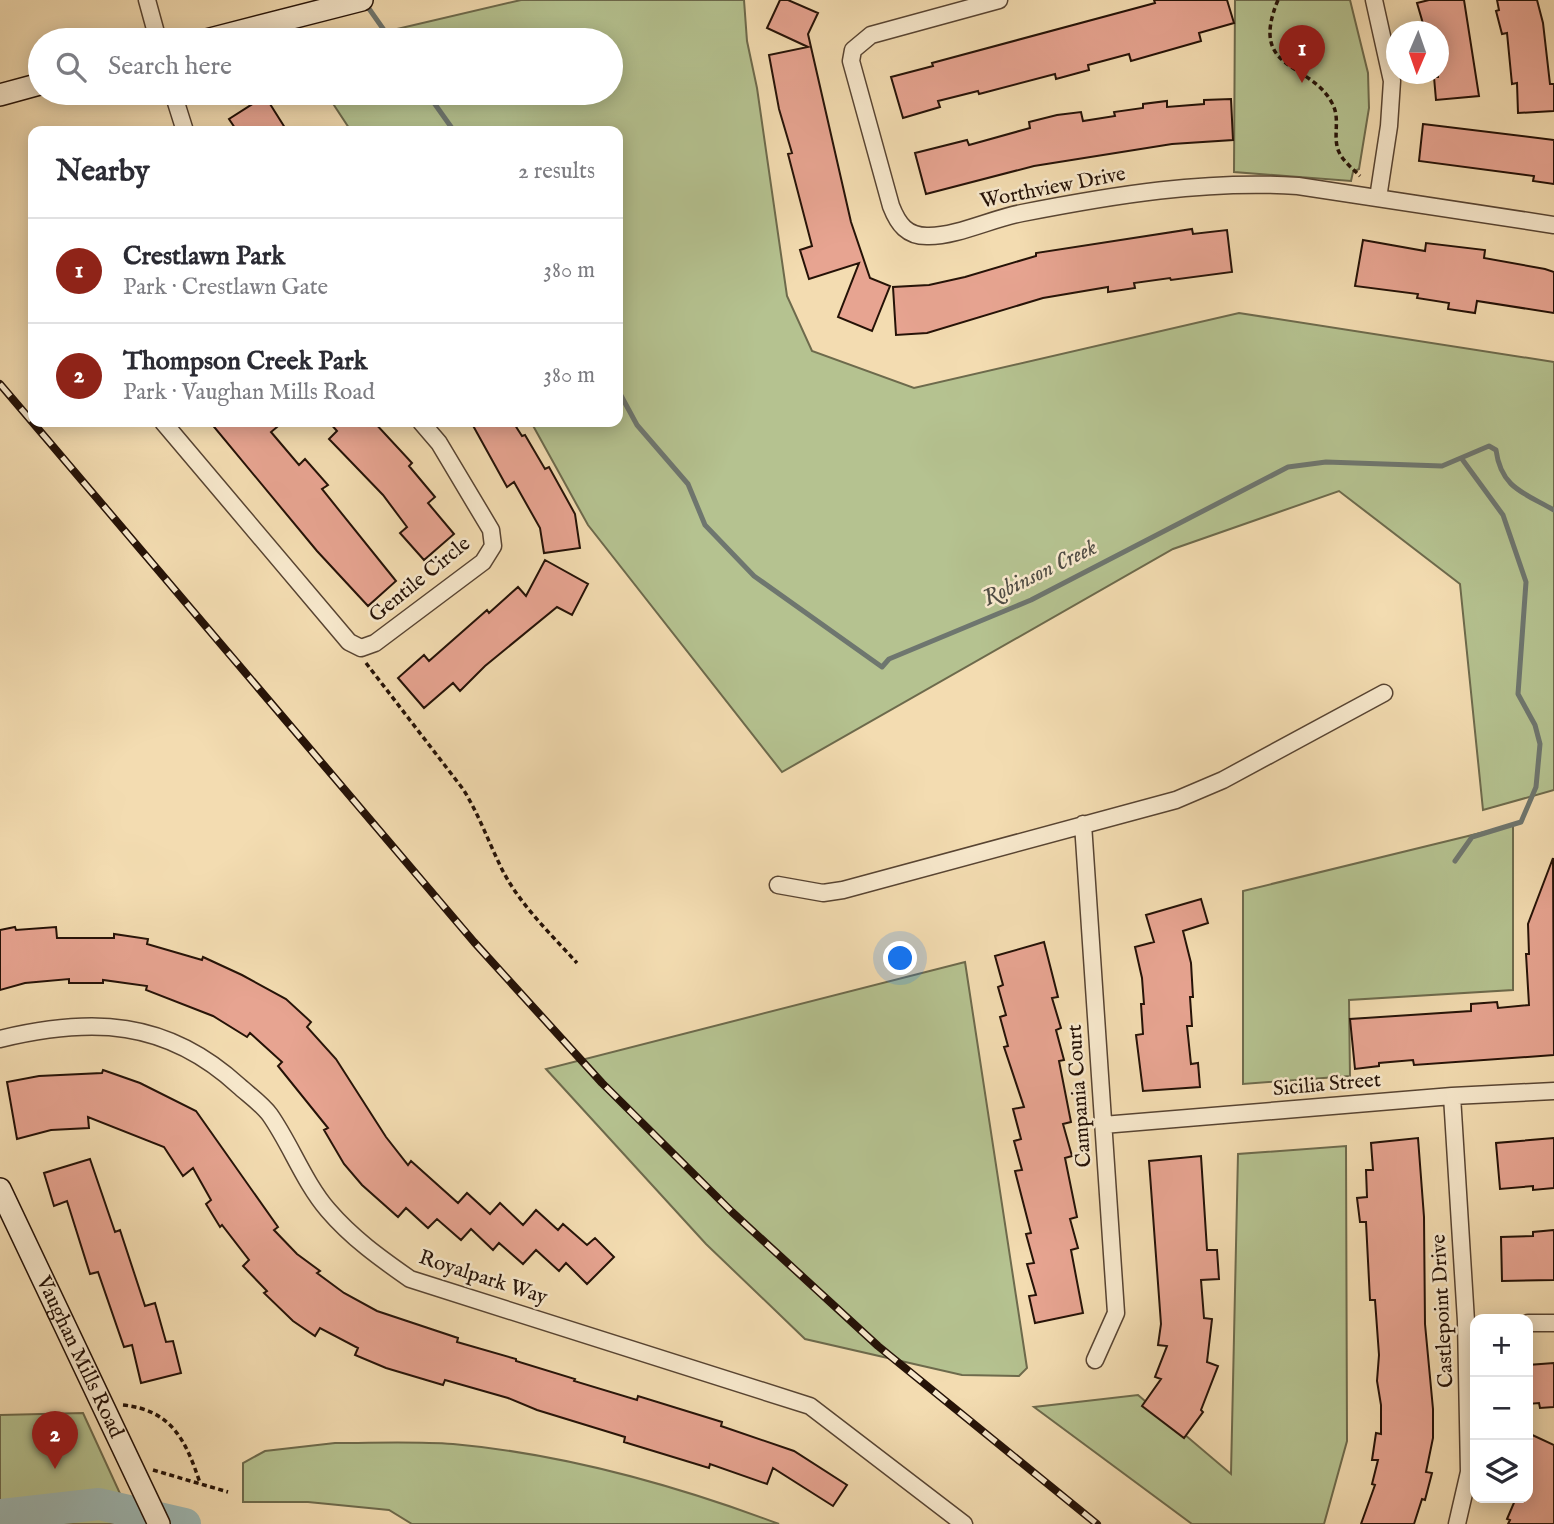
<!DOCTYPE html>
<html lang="en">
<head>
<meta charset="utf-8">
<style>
	:root { --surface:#fff; --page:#f7f7f7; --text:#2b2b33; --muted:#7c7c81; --line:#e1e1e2; --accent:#8f2418 }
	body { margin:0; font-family:"IM FELL English",serif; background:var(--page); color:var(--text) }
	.controls { position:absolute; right:21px; bottom:21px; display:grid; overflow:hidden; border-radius:14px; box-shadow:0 4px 18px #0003 }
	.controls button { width:63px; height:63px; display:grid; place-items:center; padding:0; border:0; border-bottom:2px solid var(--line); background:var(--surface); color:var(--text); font:35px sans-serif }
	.compass { position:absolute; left:1386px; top:21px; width:63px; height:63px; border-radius:50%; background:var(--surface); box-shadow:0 4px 18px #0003; rotate:182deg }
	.you { position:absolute; left:901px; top:959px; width:24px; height:24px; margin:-18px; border:5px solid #fff; border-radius:50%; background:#1a73e8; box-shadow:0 0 0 10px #1a73e833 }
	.badge { display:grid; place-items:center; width:46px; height:46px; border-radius:50%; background:var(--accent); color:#fff; font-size:23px; font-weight:700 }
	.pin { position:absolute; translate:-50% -58px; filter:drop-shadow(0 2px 4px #0008) }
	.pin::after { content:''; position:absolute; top:37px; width:24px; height:21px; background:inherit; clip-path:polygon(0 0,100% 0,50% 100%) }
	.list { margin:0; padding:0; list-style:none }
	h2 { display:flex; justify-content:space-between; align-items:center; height:91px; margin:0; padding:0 28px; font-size:30px }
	h2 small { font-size:23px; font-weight:400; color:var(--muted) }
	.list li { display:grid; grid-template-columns:46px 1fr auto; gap:21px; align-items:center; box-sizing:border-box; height:105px; padding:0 28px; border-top:2px solid var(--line) }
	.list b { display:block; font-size:26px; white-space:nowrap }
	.list p { margin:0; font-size:23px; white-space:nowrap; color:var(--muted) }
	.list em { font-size:23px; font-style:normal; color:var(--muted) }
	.icon { flex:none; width:38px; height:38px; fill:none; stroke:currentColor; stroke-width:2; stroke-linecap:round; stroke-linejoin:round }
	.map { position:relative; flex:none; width:1554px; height:1524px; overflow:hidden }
	.search { position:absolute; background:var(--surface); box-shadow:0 4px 18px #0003; left:28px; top:28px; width:595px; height:77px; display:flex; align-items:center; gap:18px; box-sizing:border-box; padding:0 24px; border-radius:38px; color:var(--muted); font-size:26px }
	.panel { position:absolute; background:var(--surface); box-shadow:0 4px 18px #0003; left:28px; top:126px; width:595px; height:301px; border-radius:14px }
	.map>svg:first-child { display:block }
	.green { fill:#b5c290; stroke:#6d6a4c; stroke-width:2 }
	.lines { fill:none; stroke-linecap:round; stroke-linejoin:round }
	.stream { stroke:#6e766f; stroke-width:5 }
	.river { stroke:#9eb9b5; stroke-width:32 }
	.building { fill:#e7a491; stroke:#251207; stroke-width:2 }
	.street-casing { stroke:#584432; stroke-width:19 }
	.secondary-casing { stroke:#251207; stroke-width:24 }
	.path { stroke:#251207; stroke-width:3.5; stroke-dasharray:5 3.5; stroke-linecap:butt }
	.street { stroke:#f7e8cc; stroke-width:16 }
	.secondary { stroke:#f7e8cc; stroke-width:21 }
	.rail-casing { stroke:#251207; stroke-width:8 }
	.rail { stroke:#f7e8cc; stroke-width:5; stroke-dasharray:16; stroke-linecap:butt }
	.labels { text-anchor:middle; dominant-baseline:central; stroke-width:5; stroke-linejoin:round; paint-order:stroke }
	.street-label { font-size:21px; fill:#251207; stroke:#f7e8cc }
	.water-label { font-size:23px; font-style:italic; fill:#4f4c44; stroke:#f7e8cc }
</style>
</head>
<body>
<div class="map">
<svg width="1554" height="1524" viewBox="0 0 1554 1524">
	<rect width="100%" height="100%" fill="#f3dcb1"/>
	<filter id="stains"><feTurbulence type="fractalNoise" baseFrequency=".00286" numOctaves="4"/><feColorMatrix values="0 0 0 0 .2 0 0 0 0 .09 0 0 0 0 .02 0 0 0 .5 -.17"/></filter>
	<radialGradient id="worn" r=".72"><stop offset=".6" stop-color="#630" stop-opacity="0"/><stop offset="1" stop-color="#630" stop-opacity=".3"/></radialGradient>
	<path class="green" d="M521,0H744L747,41L757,88L787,296L812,351L914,388L1239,313L1554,362V790L1483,810L1460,584L1339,491L1173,549L782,772L588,525L531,422H618V131H351L326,93H611V40H350Z
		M1235,0H1350L1368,73L1369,108L1359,169L1353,172L1351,181L1234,172Z
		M1513,825V990L1349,1000L1350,1076L1243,1084V891Z
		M965,962L1027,1368L1019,1376L962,1375L805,1339L706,1244L546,1069Z
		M1346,1146L1347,1441L1324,1524H1192L1034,1407L1138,1395L1231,1474L1238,1154Z
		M83,1413L134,1524H0V1415Z
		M335,1443C374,1443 414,1441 453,1444C564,1454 675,1485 779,1524H412L389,1510L308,1502H243V1463L265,1451Z"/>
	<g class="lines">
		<path class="stream" d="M365,3L391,40
			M427,93L454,131
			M618,390L637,425L688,484L705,525L754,576L882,667L889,659L1031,600L1288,467L1326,462L1442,466L1489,446L1496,450C1501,488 1524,493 1554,510
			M1455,861L1472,837L1521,822L1536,787L1540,744L1535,725L1518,694L1526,582L1503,515L1462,459"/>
		<path class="river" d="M0,1515L99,1504L185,1524"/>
	</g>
	<path class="building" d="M780,0H788L818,13L808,34L851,222L870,278L890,286L872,331L838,317L859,263L809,279L800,250L812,246L788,154L792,153L779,109L769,55L808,47L767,28Z
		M1154,0H1227L1234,23L1199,33L1201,41L1131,61L1129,54L1088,65L1089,70L1056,79L1055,74L979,94L978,91L938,101L940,107L903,118L891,77L933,66L932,63L1155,3Z
		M1429,0H1464L1479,96L1436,100L1434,77H1438V32H1428L1427,26L1424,27L1417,3Z
		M1497,0H1537L1543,23L1550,84H1554V111L1518,113L1517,83L1512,84L1507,33L1502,34L1496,11L1499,10Z
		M265,96L287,131H237L229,119Z
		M1231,99L1233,140L1172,144L1034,166L926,194L915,153L967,140L969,145L1030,128L1029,122L1057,115L1081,112L1083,121L1115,116L1114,112L1143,108V104L1167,101V107L1204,104V100Z
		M1423,124L1554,140V184L1533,181L1534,176L1419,161Z
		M1192,229L1193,234L1227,230L1232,272L1171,280L1170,278L1134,283L1135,288L1108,292V287L1043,298L927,333L896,335L893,287L929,285L965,277L1036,256V253Z
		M1363,240L1425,251L1426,243L1485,250L1484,258L1545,269L1554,272V313L1477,301L1475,313L1448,309L1449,303L1417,298L1418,294L1355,286Z
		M210,422H283L271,432L299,465L305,459L328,485L322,489L396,581L368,606L317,551Z
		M329,422H374L412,463L409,466L435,497L428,503L454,534L424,560L400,533L407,527L383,495L329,439L337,431Z
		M471,422H513L522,436L525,435L545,469L549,467L575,514L580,548L544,553L540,528L514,482L507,487Z
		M545,560L588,584L572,615L557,607L485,666L460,691L453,683L424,708L398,678L424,655L429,661L487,610L489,613L518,587L526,596Z
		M1553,858L1554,1055L1414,1065L1413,1060L1379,1063V1066L1355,1069L1350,1019L1471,1011V1004L1497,1002L1498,1008L1529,1005L1526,954H1529L1528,924Z
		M1201,899L1208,923L1183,931L1191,963L1193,997H1190L1192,1026H1187L1191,1064L1198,1063L1200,1087L1143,1091L1136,1035L1143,1034L1141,1004H1144L1142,978L1135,947L1154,942L1146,915Z
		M15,927L16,930L56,927L57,938H114V934L148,939L147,944L202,960L203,957L242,975L286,999L311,1022L307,1027L336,1059L386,1137L408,1165L411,1161L458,1203L467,1193L490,1214L500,1203L523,1225L536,1210L558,1230L563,1224L587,1245L595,1238L614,1257L587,1284L566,1263L559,1271L536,1250L523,1264L499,1243L493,1250L471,1229L461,1240L437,1219L428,1228L406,1208L398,1217L362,1185L344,1164L324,1130L328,1128L278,1066L282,1062L250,1033L247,1037L213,1016L146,990L147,986L103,980V983H69V979L25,983L0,990V930Z
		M1044,942L1058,997L1052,998L1061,1028L1056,1030L1064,1060L1059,1061L1071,1122L1063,1124L1072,1156L1065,1158L1077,1217L1070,1219L1078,1248L1071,1250L1083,1313L1035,1323L1029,1296L1036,1295L1027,1264L1034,1263L1026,1234L1031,1233L1015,1171L1022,1170L1014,1141L1021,1139L1013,1109L1024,1107L1004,1047L1008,1046L1000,1017L1006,1015L998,987L1003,985L995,956Z
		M103,1070L140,1083L196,1111L278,1227L274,1230L297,1254L320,1271L317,1273L344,1293L377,1311L458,1338L457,1342L516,1359V1361L575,1379L574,1381L637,1400L638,1396L722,1422L721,1426L794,1451L847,1485L833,1506L773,1468L767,1484L710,1464L709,1468L683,1460L624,1442L625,1437L537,1410L508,1398L445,1380L443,1385L386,1368L355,1355L358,1348L320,1328L315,1336L293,1321L264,1293L267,1291L243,1266L249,1260L222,1225L220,1227L206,1204L211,1200L193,1168L183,1176L164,1147L88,1117L89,1128L51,1130L17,1139L7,1082L39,1076L102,1073Z
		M1418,1138L1424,1217L1425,1324L1433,1409V1438L1426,1472L1432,1473L1425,1500L1422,1499L1414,1524H1361L1375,1485L1372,1484L1378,1460H1372L1376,1433L1381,1434V1405L1377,1381L1379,1355L1375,1300H1370L1366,1222H1360L1357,1198L1367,1197L1366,1170H1373L1371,1143Z
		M1554,1138V1188L1533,1190V1186L1500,1189L1496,1143Z
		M1201,1156L1207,1250H1217L1219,1279L1201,1280L1204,1318L1212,1319L1207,1362L1218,1366L1201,1410L1203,1412L1184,1438L1142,1406L1161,1379L1155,1377L1167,1346L1158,1345L1161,1324L1149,1161Z
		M90,1159L115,1232L120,1230L145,1306L155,1303L166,1342L173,1341L181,1373L141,1383L132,1345L124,1347L98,1272L90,1274L67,1201L54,1206L44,1173Z
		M1554,1230V1280L1502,1281L1501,1237L1533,1236V1232Z
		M1554,1363V1407L1540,1408L1539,1403L1528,1404V1365Z
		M1528,1433L1554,1445V1524H1508L1510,1520L1507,1519L1516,1498H1528Z"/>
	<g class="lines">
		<defs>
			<path id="street" d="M147,0L158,40
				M999,0L871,35L853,50L851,61L891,206C898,224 907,237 929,236C957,236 994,218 1022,213C1114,195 1205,180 1298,186L1554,225
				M1374,0L1392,81L1389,126L1378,198
				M173,93L185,131
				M163,422L349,642L361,648L375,643L483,562L493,546L491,530L439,443L421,422
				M1083,824L1116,1313L1095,1360
				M778,885L823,893L843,890L1176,800L1223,780L1384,693
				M0,1039C91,1017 166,1019 239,1086C249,1095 262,1104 270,1115C291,1145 304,1182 328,1210C352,1238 380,1258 410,1279L810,1406L964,1524
				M1452,1096L1466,1321L1469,1472L1457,1524
				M1103,1125L1452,1096L1554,1091
				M1528,1323H1554"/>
			<g id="secondary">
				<path d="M206,40L362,0"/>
				<path d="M0,95L40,84"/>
				<path id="s1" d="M0,1189L159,1524"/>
			</g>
		</defs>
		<use href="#street" class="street-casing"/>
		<use href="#secondary" class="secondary-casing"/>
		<path class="path" d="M1278,0C1248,72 1310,61 1332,103C1340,117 1334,132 1337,146C1339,158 1352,168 1360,176
			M366,663L463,789C478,813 487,838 499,863C516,901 549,932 577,963
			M123,1405C172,1410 186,1441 200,1483
			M153,1470L228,1492"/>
		<use href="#street" class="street"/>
		<use href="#secondary" class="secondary"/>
		<defs>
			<path id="rail" d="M0,384L474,942L602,1083L732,1212L878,1346L1097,1524"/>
		</defs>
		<use href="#rail" class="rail-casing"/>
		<use href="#rail" class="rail"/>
	</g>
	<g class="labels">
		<g class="street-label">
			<text transform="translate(1053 188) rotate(-11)">Worthview Drive</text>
			<text transform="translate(420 580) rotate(-39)">Gentile Circle</text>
			<text transform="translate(1327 1085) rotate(-5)">Sicilia Street</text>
			<text transform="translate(1080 1096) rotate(-94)">Campania Court</text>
			<text transform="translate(483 1278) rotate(18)">Royalpark Way</text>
			<text transform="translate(1443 1311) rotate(-93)">Castlepoint Drive</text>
			<text stroke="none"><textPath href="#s1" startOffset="186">Vaughan Mills Road</textPath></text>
		</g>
		<g class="water-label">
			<text transform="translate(1040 573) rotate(-26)">Robinson Creek</text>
		</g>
	</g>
	<rect width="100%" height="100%" filter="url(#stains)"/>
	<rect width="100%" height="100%" fill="url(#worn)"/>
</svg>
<div class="controls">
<button>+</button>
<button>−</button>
<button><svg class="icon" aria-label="layers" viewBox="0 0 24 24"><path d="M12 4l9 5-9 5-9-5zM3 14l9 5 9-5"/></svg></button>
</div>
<svg class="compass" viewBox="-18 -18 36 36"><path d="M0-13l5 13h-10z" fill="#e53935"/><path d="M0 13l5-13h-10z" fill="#7c7c81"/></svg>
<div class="you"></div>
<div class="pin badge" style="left:1302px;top:83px">1</div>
<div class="pin badge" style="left:55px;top:1469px">2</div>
<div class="search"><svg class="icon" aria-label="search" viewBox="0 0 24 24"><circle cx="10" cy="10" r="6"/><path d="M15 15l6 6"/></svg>Search here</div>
<section class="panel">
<h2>Nearby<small>2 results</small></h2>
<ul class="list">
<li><span class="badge">1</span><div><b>Crestlawn Park</b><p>Park · Crestlawn Gate</p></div><em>380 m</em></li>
<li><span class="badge">2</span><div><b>Thompson Creek Park</b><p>Park · Vaughan Mills Road</p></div><em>380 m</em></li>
</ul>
</section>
</div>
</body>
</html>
